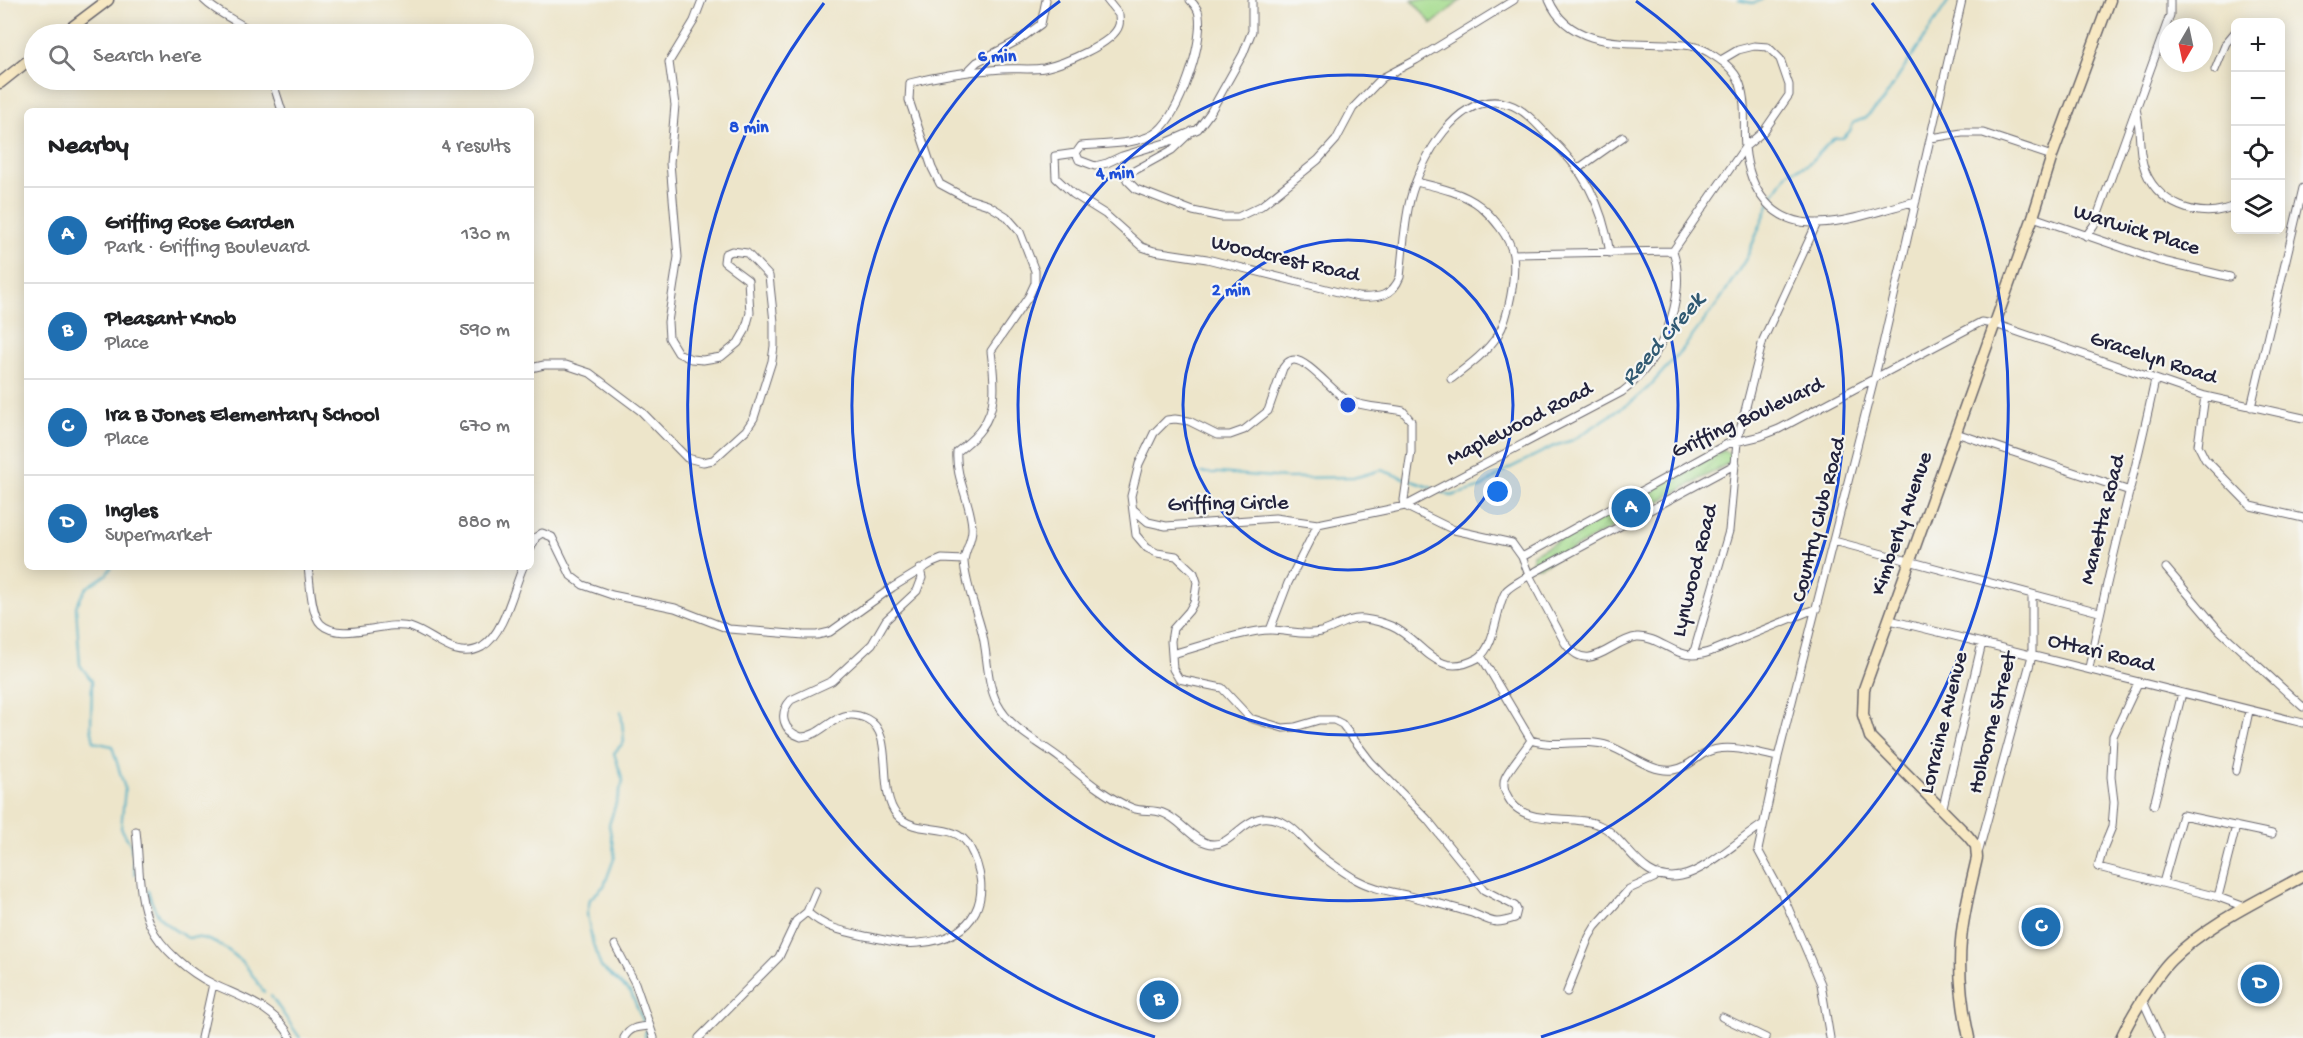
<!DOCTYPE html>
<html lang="en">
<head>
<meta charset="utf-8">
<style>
	:root { --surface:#fff; --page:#f2f2f2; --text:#202124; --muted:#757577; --line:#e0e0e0; --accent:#1f6fb2 }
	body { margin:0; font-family:"Gochi Hand",sans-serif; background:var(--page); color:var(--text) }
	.controls { position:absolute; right:18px; top:18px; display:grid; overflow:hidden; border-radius:9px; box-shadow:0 3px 15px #0003 }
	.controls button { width:54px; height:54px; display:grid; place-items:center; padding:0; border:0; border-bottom:2px solid var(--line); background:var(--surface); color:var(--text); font:30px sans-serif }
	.compass { position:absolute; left:2159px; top:18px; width:54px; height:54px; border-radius:50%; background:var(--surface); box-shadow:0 3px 15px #0003; rotate:189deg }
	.you { position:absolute; left:1498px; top:492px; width:21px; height:21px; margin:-15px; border:4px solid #fff; border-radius:50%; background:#1a73e8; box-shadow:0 0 0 9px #1a73e833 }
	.badge { display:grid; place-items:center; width:39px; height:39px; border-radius:50%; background:var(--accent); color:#fff; font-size:20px; font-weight:700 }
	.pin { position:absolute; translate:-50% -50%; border:3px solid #fff; box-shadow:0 2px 6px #0006 }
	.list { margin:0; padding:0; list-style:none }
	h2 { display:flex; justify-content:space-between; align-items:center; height:78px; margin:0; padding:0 24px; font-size:26px }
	h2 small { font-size:20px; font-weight:400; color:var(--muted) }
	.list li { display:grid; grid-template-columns:39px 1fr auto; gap:18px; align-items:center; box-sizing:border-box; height:96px; padding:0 24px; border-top:2px solid var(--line) }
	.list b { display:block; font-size:22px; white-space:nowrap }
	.list p { margin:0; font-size:20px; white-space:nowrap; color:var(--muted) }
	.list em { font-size:20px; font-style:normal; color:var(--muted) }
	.icon { flex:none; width:33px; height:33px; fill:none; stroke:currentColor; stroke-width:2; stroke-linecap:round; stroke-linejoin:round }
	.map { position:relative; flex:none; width:2303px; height:1038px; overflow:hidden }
	.search { position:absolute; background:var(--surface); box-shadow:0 3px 15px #0003; left:24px; top:24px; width:510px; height:66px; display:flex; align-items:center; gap:15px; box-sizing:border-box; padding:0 21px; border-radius:33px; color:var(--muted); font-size:22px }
	.panel { position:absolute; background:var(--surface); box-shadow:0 3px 15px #0003; left:24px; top:108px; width:510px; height:462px; border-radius:9px }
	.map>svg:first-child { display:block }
	.park { fill:#a4dc8d; stroke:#637f64; stroke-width:1.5 }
	.garden { fill:url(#garden-furrows); stroke:#637f64; stroke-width:1.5 }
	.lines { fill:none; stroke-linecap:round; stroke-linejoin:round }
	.stream { stroke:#45acc4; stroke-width:2 }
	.street-casing { stroke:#69666d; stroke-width:9 }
	.secondary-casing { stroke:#69666d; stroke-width:13 }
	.street { stroke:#fff; stroke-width:7 }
	.secondary { stroke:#f7e8c3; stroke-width:10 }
	.ring { fill:none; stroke:#1d4ed8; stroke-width:3 }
	.labels { text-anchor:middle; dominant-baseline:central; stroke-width:4.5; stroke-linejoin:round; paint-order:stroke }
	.street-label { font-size:22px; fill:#22223b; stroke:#f6f6f2 }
	.water-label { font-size:24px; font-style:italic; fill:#305972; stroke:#f6f6f2 }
	.centre { fill:#1d4ed8; stroke:#f6f6f2; stroke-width:3 }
	.ring-label { font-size:18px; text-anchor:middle; font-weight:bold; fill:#1d4ed8; stroke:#f6f6f2; stroke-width:4.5; stroke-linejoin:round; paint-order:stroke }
</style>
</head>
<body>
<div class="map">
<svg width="2303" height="1038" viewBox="0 0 2303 1038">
	<defs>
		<pattern id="garden-furrows" width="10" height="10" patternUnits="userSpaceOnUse" patternTransform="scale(1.5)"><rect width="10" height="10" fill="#a4dc8d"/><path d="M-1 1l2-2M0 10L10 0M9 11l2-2" fill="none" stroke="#8dbc7b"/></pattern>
	</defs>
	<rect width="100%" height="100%" fill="#f6f6f2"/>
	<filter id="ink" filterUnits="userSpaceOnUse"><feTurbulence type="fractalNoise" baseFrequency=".0167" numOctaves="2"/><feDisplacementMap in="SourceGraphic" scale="12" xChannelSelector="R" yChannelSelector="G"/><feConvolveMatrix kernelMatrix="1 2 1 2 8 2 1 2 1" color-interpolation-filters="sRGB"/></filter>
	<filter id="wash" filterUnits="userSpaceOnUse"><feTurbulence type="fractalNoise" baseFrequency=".008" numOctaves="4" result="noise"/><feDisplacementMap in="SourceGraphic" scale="24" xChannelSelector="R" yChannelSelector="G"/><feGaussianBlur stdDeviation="1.35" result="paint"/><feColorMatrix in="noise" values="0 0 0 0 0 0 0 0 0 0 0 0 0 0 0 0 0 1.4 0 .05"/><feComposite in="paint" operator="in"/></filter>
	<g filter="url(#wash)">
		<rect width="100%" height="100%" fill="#ede5ca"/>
		<path class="park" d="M1412,0H1461L1432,24Z"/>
		<path class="garden" d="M1723,450L1731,454L1729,463L1540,567H1535L1531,564L1533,554Z"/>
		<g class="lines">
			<path class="stream" d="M1738,0L1752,3L1762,0
				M1202,473H1218L1287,478L1357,477L1381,470L1432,488
				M1437,490L1451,496L1482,487L1506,470L1554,446L1573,440L1634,400L1649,387L1682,350L1720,300L1747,257L1773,195L1788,172L1807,165L1834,138H1843L1850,131L1853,123L1865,118L1882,102L1949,0
				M111,567L107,574L86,588L76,606L80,665L92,681L91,727L94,742L112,746L125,789L121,828L131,845L135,874
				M621,711L624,742L614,753L623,781L609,825L615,856L604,886L590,899L587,915L593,944L601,967L631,993L644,1023
				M148,890C155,918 165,925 188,938C205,934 229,949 241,961C250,969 256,982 264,992
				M271,996L300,1038
				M645,1038L646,1030"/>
		</g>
	</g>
	<g filter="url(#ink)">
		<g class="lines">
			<defs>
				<path id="street" d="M204,0C219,15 239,21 255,34
					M1107,0L1119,15C1119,18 1120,22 1119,25C1114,44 1062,64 1044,68C1031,70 1016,68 1002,69C971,71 941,75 910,83L909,100L932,168L940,184L966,198L988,205L1006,216L1020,232L1035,271V283L1029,296L991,351C994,378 999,405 981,429C975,438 965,445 957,452C955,478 971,502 972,527C973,540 964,551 964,562C966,587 976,608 982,632C988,655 986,681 997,703C1011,730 1038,741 1061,759C1083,777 1105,797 1132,808C1142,812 1153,809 1163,813C1180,819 1190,838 1207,843C1237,852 1244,799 1288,825C1300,833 1307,844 1318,853C1329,862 1342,871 1355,879C1371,888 1388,891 1406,895C1428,901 1450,906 1472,913C1480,916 1489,922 1497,922C1503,922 1509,920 1515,918L1517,910L1515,906L1484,890L1427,819L1371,762L1342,724L1334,720H1319L1295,727L1283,728L1273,725L1250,718L1222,688L1179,679L1173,669L1171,641L1173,629L1189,611L1194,602L1197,582L1194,573L1176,556L1157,553L1147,548L1136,535L1131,496L1139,464L1154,433L1167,420L1175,419L1189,421L1217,435H1230L1244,430L1268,411L1283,368C1286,364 1289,360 1294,360C1308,360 1333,392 1347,400C1364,408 1385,407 1403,411L1411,421V452L1404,500L1405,506L1622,392C1660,364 1689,297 1673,251L1745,147L1764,131L1789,95V85L1780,59L1768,47L1754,46L1738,50L1721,60
					M1549,0C1569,48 1625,42 1669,44C1682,45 1696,45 1708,52C1721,60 1735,69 1740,84C1747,104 1743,126 1745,147C1749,189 1771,225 1818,223C1851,222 1885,209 1916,201
					M2215,70L2226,43L2236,31
					M967,72L977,62L1019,40L1041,24L1046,0
					M272,80L282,111
					M2136,109C2141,127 2138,147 2143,164C2153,203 2200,223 2236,205
					M1192,131L1172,150L1132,172L1127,180L1136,189L1193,211L1221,217H1238L1261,206L1318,160L1336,140L1353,108L1382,78L1416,60L1514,0
					M1931,138L1962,133H1983L2052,156
					M1076,153L1055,156L1056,178L1073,194L1105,214L1142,247L1154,251L1207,259L1358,297C1378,298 1392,297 1400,277C1403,251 1404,225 1410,200C1420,161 1457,89 1508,104C1524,109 1536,123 1547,135C1584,170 1602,203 1610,253
					M1076,153L1079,160L1095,166L1107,163L1122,156L1168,142L1198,129L1210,113L1243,54L1252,31V0
					M1076,153L1081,146C1102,144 1142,145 1158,131C1180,112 1203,45 1199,16C1199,10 1194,4 1190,0
					M1579,168L1623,137
					M1416,182C1437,187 1462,192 1480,206C1493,217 1510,237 1513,255C1516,276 1509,317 1498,335C1486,353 1468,366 1451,379
					M2033,217L2158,260L2230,277
					M2086,236L2094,225L2170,15V0
					M1513,254L1673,251
					M531,368L544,365H566L590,373L642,412L687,458L703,462L713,460L746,430L754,418L772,361L774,346V322L769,276L747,253L732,251L725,254L724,262L748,280L750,313L745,331L738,343L721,357L703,360L691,359L678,353L669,338L668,322L678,257L670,163L675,105L669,62L694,21L702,0
					M2205,396L2198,445L2205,459L2251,506L2303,518
					M2251,407L2303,188
					M1956,433L2130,491
					M1134,510L1148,522L1166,526L1275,518L1318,524L1405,506L1454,530L1512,543L1522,557L1529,575L1565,643C1589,677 1611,640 1637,637C1657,636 1673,655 1693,655C1708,655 1723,646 1736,641C1763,630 1790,619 1817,608
					M1834,541L2099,612
					M531,548L536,537L542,533L552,537L571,576L583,585L612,595L675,608L729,629L804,635H817L830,632L893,587L932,563L942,559L964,560
					M1522,557L1727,444L1761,436L1779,429L1981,322L1995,324L2205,396L2303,418
					M308,567C310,581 311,615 321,624C341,643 386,620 410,627C434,634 454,662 482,647C504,634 513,590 523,567
					M2166,568L2217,628L2303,707
					M1890,620L2303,723
					M1270,630L1288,583L1318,524
					M1172,654C1199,647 1245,630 1271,630C1288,630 1303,636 1321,632C1335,628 1349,617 1364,619C1372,620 1384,623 1391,626C1423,639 1435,682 1478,658C1496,647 1496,605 1506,591C1511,585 1523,580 1529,575L1736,464
					M1693,655L1729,531L1737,442L1763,340L1817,223
					M1481,656L1531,740C1557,749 1583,737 1609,746C1629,753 1651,773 1673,770C1687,768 1694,759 1705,753C1727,742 1756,753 1778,757
					M2089,668C2107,571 2135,477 2155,380
					M2138,683L2113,736L2111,777L2114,802L2112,827L2103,849L2098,867L2218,897L2245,907
					M1531,740C1525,750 1509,768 1505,778C1503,783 1504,791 1507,795C1521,829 1572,813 1599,825C1627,837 1639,884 1681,876C1704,872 1740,839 1762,825
					M2236,771L2249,711
					M2154,805L2182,693
					M1942,811L1982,643
					M136,831C140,863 137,895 150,925C161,949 190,973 213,984C242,998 275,1007 291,1038
					M1979,850L2032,656V594
					M2163,883L2182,815L2272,834
					M816,891L807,912C825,928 842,931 865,936C882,939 900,945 919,943C976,939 996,895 969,846C955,820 916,837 897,815C876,791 896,733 867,719C836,704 826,736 801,737C783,731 778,714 791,700L832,681L872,644L886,620L917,591L922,578L920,569
					M2218,897L2236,826
					M615,945L635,983L654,1038
					M1567,992L1589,937L1595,927L1629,889L1654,878L1658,874
					M2143,1001L2160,1038
					M1722,1017L1766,1038
					M201,1038L213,984
					M624,1038C630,1027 638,1027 649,1026
					M699,1038L779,957L796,921L807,912
					M1830,1038L1821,984L1783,896L1758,850L1778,757L1883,344L1962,0"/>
				<path id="secondary" d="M63,34L108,0
					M0,83L34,56
					M1969,1038C1962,1006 1958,974 1961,941C1963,913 1971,885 1977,858L1976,846L1968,836L1870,737L1863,715L1864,689L2033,217L2052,156L2110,0
					M2121,1038C2130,1018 2156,975 2171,960C2207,924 2258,901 2303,876"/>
			</defs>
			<use href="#street" class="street-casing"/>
			<use href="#secondary" class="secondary-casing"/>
			<use href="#street" class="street"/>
			<use href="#secondary" class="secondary"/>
		</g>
	</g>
	<g class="ring">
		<circle cx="1348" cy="405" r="165"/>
		<circle cx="1348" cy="405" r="330"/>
		<path d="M1636 1A496 496 0 1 1 1060 1"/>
		<path d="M1155 1037A661 661 0 0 1 824 3M1872 3A661 661 0 0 1 1541 1037"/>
	</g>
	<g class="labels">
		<g class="street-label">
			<text transform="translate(2136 231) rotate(17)">Warwick Place</text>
			<text transform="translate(1285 260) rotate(13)">Woodcrest Road</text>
			<text transform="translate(2153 359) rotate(18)">Gracelyn Road</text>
			<text transform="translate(1748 419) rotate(-25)">Griffing Boulevard</text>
			<text transform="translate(1520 425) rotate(-27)">Maplewood Road</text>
			<text transform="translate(1228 505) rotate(-1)">Griffing Circle</text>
			<text transform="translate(1820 520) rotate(-76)">Country Club Road</text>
			<text transform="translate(2104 520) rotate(-76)">Manetta Road</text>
			<text transform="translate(1903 524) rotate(-71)">Kimberly Avenue</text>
			<text transform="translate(1696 571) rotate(-76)">Lynwood Road</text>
			<text transform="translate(2101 654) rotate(14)">Ottari Road</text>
			<text transform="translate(1945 723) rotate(-76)">Lorraine Avenue</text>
			<text transform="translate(1994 723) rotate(-76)">Holborne Street</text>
		</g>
		<g class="water-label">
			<text transform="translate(1664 340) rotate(-49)">Reed Creek</text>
		</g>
	</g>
	<circle cx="1348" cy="405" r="9" class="centre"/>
	<g class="ring-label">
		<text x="997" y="61">6 min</text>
		<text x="749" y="132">8 min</text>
		<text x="1115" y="178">4 min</text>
		<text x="1231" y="295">2 min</text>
	</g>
</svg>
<div class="controls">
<button>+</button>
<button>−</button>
<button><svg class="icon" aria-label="locate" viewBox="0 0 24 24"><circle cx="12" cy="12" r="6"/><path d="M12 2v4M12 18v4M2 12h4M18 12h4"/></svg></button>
<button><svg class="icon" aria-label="layers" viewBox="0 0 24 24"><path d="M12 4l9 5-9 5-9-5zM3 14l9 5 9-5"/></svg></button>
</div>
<svg class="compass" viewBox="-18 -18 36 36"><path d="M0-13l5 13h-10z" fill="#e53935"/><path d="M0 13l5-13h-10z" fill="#757577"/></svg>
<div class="you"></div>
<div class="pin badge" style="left:1631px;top:508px">A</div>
<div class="pin badge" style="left:1159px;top:1000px">B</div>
<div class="pin badge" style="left:2041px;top:927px">C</div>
<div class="pin badge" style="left:2260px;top:984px">D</div>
<div class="search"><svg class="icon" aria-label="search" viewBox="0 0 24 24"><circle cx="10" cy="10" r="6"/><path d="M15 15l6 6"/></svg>Search here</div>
<section class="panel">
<h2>Nearby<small>4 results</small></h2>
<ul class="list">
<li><span class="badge">A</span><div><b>Griffing Rose Garden</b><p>Park · Griffing Boulevard</p></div><em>130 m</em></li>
<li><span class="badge">B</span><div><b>Pleasant Knob</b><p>Place</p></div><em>590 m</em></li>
<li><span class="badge">C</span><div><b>Ira B Jones Elementary School</b><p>Place</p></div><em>670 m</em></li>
<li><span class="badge">D</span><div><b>Ingles</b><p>Supermarket</p></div><em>880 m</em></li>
</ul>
</section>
</div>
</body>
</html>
